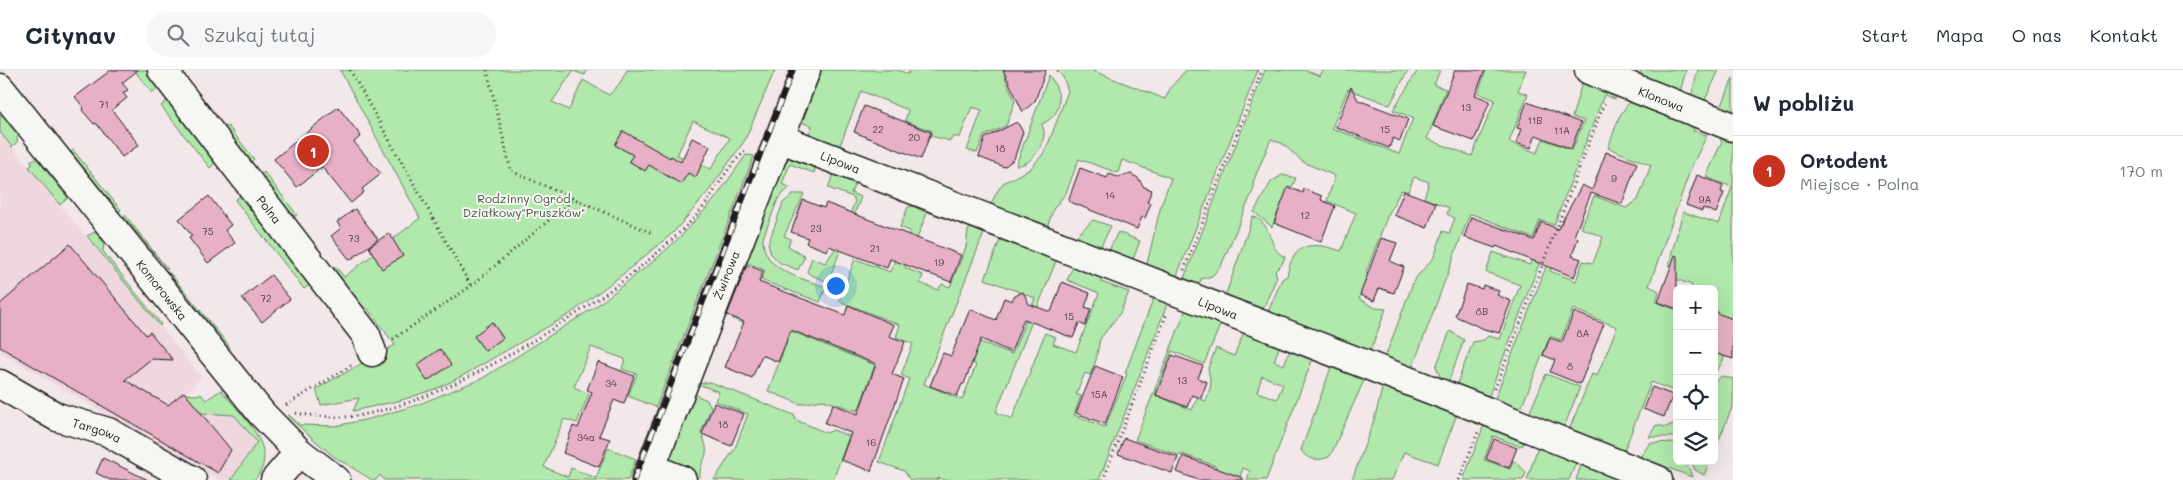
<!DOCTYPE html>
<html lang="pl">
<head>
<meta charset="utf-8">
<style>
	:root { --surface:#fff; --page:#f6f6f7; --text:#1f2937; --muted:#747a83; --line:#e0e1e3; --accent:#c8321e }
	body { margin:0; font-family:Mali,sans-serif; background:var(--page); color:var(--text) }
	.controls { position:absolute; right:15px; bottom:15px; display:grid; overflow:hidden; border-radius:8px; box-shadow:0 5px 20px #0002 }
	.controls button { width:45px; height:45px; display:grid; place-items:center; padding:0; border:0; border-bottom:1px solid var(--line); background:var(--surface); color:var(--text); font:25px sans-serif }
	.you { position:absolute; left:835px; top:215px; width:18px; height:18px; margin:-12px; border:4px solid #fff; border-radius:50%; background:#1a73e8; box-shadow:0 0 0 8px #1a73e833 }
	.badge { display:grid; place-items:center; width:32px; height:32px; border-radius:50%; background:var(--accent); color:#fff; font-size:16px; font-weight:700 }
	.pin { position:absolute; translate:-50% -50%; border:2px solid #fff; box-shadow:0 1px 5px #0006 }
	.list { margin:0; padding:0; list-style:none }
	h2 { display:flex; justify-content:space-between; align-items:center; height:65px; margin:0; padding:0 20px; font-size:21px }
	h2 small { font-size:16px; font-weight:400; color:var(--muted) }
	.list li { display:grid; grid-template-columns:32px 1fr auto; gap:15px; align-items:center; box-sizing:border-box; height:70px; padding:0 20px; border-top:1px solid var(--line) }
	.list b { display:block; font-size:19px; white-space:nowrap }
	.list p { margin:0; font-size:16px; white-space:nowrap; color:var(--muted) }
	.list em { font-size:16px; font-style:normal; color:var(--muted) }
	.icon { flex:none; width:28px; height:28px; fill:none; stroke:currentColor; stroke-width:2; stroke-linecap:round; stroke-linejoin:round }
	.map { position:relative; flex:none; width:1733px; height:410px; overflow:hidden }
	header { display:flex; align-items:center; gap:30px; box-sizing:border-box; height:70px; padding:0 25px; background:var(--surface); border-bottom:1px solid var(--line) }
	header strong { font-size:24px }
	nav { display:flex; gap:28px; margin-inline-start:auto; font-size:18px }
	.search { width:350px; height:45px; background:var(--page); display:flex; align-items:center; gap:12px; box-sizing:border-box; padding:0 18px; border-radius:28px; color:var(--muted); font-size:19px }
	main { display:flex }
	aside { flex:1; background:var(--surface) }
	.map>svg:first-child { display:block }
	.built { fill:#efd7de }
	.green { fill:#b1e8ab; stroke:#668264; fill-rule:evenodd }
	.building { fill:#e7b0c6; stroke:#1c1c1c }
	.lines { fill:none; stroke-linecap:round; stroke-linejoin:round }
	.minor-casing { stroke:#1c1c1c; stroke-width:31 }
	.path { stroke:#1c1c1c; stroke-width:3; stroke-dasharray:1 4; stroke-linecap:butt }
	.minor { stroke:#f6f6f2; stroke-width:28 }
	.rail-casing { stroke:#1c1c1c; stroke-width:5.5 }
	.rail { stroke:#f6f6f2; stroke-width:4; stroke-dasharray:11; stroke-linecap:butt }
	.labels { text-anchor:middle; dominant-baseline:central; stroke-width:4; stroke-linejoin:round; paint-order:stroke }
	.number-label { font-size:10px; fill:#4f4146 }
	.street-label { font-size:12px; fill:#1c1c1c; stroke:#f6f6f2 }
	.park-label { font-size:12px; fill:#495947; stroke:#f6f6f2 }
</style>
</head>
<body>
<header>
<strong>Citynav</strong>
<div class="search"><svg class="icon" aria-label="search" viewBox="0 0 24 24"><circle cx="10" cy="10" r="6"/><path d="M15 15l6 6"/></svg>Szukaj tutaj</div>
<nav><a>Start</a><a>Mapa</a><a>O nas</a><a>Kontakt</a></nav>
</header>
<main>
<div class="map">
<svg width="1733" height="410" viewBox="0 0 1733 410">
	<rect width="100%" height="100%" fill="#f3e8e9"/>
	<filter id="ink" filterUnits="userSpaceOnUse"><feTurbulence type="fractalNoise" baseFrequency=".02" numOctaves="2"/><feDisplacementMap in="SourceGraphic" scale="10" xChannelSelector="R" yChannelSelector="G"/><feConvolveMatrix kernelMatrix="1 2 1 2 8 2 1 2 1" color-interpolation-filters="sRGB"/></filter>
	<g filter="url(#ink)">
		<path class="built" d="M788,0H799L640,410H628Z
			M0,62L202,307L185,324L201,343L234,345L257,373L231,410H218L0,282Z"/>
		<path class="green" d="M134,0H151L160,17L152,23Z
			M340,0H587L585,5L573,1L552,32L569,40L583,10L609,25L620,13L627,0H775L745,70L708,122L674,162L623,204L570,244L462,306L438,318L402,330L353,341L359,328L321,335L316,319L395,275L367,238L364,240L333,200L336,197L344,207L420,148ZM693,51L730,68L711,99L677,85Z
			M820,0H898L908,4L910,0H1006L1004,5L1015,31L1006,56L984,66L977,83L967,80L982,40L972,37L960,67H953L950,71L931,66L932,61L905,51L908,40L861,21L839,78L808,66L812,56L801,52Z
			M1056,0H1091L1165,29L1171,17L1186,0H1258L1176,208L1183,211L1265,0H1305L1320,6L1323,0H1408L1390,35L1348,19L1332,58L1399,84L1413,48L1393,40L1418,0H1440L1434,15L1446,19L1427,69L1472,86L1495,30L1478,23L1486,0H1526L1518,21L1528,24L1509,72L1537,83L1543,69L1572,80L1584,51L1572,47L1583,9L1588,7L1615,18L1617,23L1615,29L1604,25L1554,155L1540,150L1533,168L1472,144L1469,146L1412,299L1389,290L1386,285L1414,210L1434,187L1443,161L1449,163L1455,148L1447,144L1449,138L1424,128L1429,112L1414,107L1408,122L1401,120L1387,147L1366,203L1368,204L1359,229L1375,238L1386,239L1371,279L1365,281L1363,287L1266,249L1268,245L1267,244L1282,209L1287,206C1293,172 1312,171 1341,181L1356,143L1327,131L1335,106L1303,92L1283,74L1271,69L1253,112L1254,118L1221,196L1212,206L1201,209L1197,222L1145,202L1161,135L1171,108L1122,90L1118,103L1079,89L1066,123L1054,138L1047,157L1058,162L1055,167L986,140L987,136L990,137L996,123L1003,113L1030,99L1043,84L1049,72L1068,21L1063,7Z
			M1640,0H1686L1680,22L1641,7Z
			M1698,0H1719L1704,32L1691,27Z
			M1049,5C1062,23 1065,43 1042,54C1042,58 1045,60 1044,65C1043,78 1029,97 1016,95Z
			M1733,8V49L1721,38Z
			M169,29L217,91L210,98L161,36Z
			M1630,31L1697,49L1693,61L1707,65L1691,98L1649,216L1659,221L1656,232L1677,240V322L1651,312L1624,381L1569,360L1592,304L1597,306L1617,257L1573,239L1561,270L1550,266L1520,341L1456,316L1473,272L1484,270L1488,266L1500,269L1520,215L1486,202L1493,182L1530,195L1539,172L1546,175L1488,328L1494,331L1553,179L1557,180L1550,201L1576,211L1583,191L1593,193L1603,167L1581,158L1594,126L1626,138L1638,130L1651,95L1608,78L1619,47Z
			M0,44L18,65L17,72L12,77L0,62Z
			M228,56L254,89L251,92L224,58Z
			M1721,66L1733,67V250C1730,268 1727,290 1714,304V250L1718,241L1714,240V219H1691L1692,215L1670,207L1672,201L1669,193L1683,142L1719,154L1732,117L1706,107L1722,71L1720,70Z
			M73,80L121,140L119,142L71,82Z
			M746,85L754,86L656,337L628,326L637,304L622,299L625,289L591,277L574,317L589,324L577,353L564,349L544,397L568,407L571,398L596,408L608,378L636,389L628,410H384L380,405L376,410H372L333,386L287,346L289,345L300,355L335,356L369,349L417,335L483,308L595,237L655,190L682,165L714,130Z
			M789,88L815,98L814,103L790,94L782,114L790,117L778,129L763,168C762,201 802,208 826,217L820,232L761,210L765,200L745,192L786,90Z
			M37,89L68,128L60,135L29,97L32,95L31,90Z
			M264,102L297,145L293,147L260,105Z
			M833,105L855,113L851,123L861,127L828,212L811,205L807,202L812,188L825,193L839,174L855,131L853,127L828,118Z
			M1282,105L1296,108L1292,117L1289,116L1272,157L1254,142L1271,112Z
			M242,124L311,214L304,219L235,130Z
			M794,124H804L784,166L791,169L788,176L805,186L798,200L780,193L771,184L768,174L783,133Z
			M913,136L927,143L905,198L923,205L920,213L938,220L942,214L950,217L966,177L968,160L972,158L984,163L924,314L962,330L976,295L961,288L962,265L1012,284L1035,228L985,209L1002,165L1058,186L996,342L1012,349L1045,263L1056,267L1053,274L1076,282L1099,223L1067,210L1073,197L1071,196L1073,192L1103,207L1101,212L1129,222L1120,243L1100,269L1096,290L1090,305L1085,303L1076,324L1081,326L1074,345L1105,357L1127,304L1125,303L1154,227L1168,232L1099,410H945L938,408L937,410H910L904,401L879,392L909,309L901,305L913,274L896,267L900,255L839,231L855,189L890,202L902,173L905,174L910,161L900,157L908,137Z
			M125,145L168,200L123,146Z
			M1253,146C1276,157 1266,178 1285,187L1282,194L1275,201L1277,207L1262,241L1224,230Z
			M1093,150L1111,156L1102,174L1101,179L1073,169Z
			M95,162L104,173L103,181L108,188L161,254L160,256L87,166Z
			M1118,162L1140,171L1132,192L1108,182Z
			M170,203L230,277L229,279L169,204Z
			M736,239L875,295L858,341L823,330L800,334L768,321L787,272L733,249Z
			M1186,239L1221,253L1204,294L1172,281L1155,325L1192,340L1197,328L1206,331L1211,315L1208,298L1216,278L1234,286L1244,262L1241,260L1244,254L1322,285L1323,292L1313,288L1266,410H1247L1250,401L1243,398L1239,410H1212L1216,396L1182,384L1181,386L1135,370ZM1280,275L1290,279L1284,295L1274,291ZM1262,306L1283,314L1277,329L1257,322Z
			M1450,261L1464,270L1448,313L1442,310L1436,297Z
			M1332,295L1365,308L1333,380L1329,387C1319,391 1307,391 1301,380Z
			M1546,304L1580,317L1564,357L1529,344Z
			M1722,306L1733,309V335L1714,382V312Z
			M710,312L794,345L796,350L827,363L833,360L849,366L833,410H714L735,378L748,344L715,331L719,322L698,314Z
			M1383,315L1457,344L1438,394L1404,382L1392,410H1352L1375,347Z
			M221,320C240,344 283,380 254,410H231L257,372L234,345L201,343L185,324L196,325L201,324L206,330Z
			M689,322L707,330L711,337L701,363C714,388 699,388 700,406L696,408L667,395Z
			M1480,346L1524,370L1523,375L1519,376L1493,366L1484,390L1510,399L1513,390L1526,402L1523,410H1463L1484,355L1477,352Z
			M1677,352V367H1649L1656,355L1666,357Z
			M1677,372V391H1686L1692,407L1640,387L1650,373Z
			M1538,376L1577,390L1569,410H1527Z
			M1691,391H1710L1704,405L1695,400Z
			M1582,392L1610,403L1615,410H1576Z"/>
		<path class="building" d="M111,0H138L122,13L128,20L123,23L127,28L112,40L139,75L122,87L96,53L94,54L82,40L84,38L75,27Z
			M1003,0H1046L1035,31L1023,42Z
			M1455,0H1485L1475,25L1490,31L1474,71L1433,56Z
			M1351,17L1358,30L1408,49L1400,71L1393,68L1389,78L1336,57Z
			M1527,32L1581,53L1571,79L1536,65L1531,78L1516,73L1521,59L1517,58Z
			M864,36L931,62L921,89L854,62Z
			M338,37L361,66L354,72L381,104L362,119L364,122L351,133L322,97L297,117L274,89Z
			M1017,52L1023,62L1014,89L1004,97L979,87L985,68Z
			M623,61L670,88L671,86L681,92L692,68L710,76L696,107L688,103L681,114L649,95L645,101L629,91L633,85L615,75Z
			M1606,82L1637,93L1622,134L1591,123L1574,166L1578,168L1572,186L1581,189L1574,207L1496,176L1495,178L1464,167L1471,147L1534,170L1541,152L1558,159L1582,115L1592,120Z
			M1080,98L1107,108L1109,104L1118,107L1131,104L1138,108L1144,117L1152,120L1147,132L1151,133L1145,148L1142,147L1137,159L1068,131Z
			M1697,105L1723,115L1721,122L1724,123L1716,143L1703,138L1702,141L1686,135Z
			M1288,117L1303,123L1304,119L1322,126L1321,130L1335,136L1321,172L1274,153Z
			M1404,121L1436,133L1427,158L1394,145Z
			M209,126L231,155L225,160L235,173L208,193L189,168L192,166L179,149Z
			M803,130L824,138L826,133L961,185L951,212L890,189L887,198L829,176L827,181L806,173L808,168L791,162Z
			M355,139L378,169L350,190L331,166L341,158L337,152Z
			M389,163L403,186L382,199L369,177Z
			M1381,168L1397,173L1390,191L1404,197L1394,223L1379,218L1374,231L1360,225Z
			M70,174L146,265L150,262L173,290L151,289L125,310L168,335L184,322L231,380L218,403L0,277V234Z
			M1675,185L1677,186V239L1658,232Z
			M747,195L763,201L759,212L845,245L848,235L894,255L889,266L905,272L892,304L904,309L871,401L841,390L851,363L825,353L833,334L858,344L876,294L791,260L778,292L762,285L752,308L725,297L744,252L727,245Z
			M271,205L290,229L262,252L242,228Z
			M1062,212L1090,223L1085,237L1091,239L1085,256L1079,253L1073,268L1024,249L1011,282L981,269L964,314H962L957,326L930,316L943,283L951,286L970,239L996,250L1004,228L1012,231L1013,227L1023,222L1029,234L1051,242Z
			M1467,214L1482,219L1483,215L1499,221L1497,225L1511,231L1499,263L1484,259L1455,246Z
			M1574,242L1604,254L1580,314L1550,302L1555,290L1543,285L1550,268L1562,272Z
			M1714,242L1733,249V289L1714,283Z
			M492,252L503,268L485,281L474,266Z
			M440,279L451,295L427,311L417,295Z
			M1172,285L1203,296L1198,308L1207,312L1201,328L1192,325L1187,337L1156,325Z
			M598,292L634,306L624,334L614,330L599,366L610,369L599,397L563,383L573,356L578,358L592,322L587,320Z
			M1095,296L1123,307L1105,354L1076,343Z
			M1652,317L1673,325L1664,347L1643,339Z
			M714,333L744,344L731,376L702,364Z
			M1124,368L1178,387L1172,403L1118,384Z
			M1494,369L1517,378L1509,398L1486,389Z
			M1183,386L1243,408V410H1198L1177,402Z
			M103,388L148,410H110L96,403Z"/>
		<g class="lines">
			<defs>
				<g id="minor">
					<path id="s1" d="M162,0L366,265L372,282"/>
					<path id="s2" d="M1589,0L1733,57"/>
					<path id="s3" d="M0,18L262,344L299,382L336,410"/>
					<path id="s4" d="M779,68L1486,341L1658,410"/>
					<path id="s5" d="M0,314L57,347L108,362L192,410"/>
					<path d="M651,398L682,410"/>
					<path d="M275,410L299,382"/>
					<path id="s6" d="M646,410L806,0"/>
				</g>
			</defs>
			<use href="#minor" class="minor-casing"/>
			<path class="path" d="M350,0L471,216
				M487,0L511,101L652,163
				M1184,200L1262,0
				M393,269L471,216L574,129
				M1495,319L1605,31
				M286,335L354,294
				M296,343C320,347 343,349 367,344C426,331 478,304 529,273C588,238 646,198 694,148C714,128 724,97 747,80
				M1103,410L1167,243
				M1459,410L1478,362"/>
			<use href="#minor" class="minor"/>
			<defs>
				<path id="rail" d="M634,410L793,0"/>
			</defs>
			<use href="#rail" class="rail-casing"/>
			<use href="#rail" class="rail"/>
		</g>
	</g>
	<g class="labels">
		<g class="number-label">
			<text x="104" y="34">71</text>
			<text x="1466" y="37">13</text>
			<text x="1535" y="50">11B</text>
			<text x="878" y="59">22</text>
			<text x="1385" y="59">15</text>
			<text x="1562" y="60">11A</text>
			<text x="914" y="67">20</text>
			<text x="1000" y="78">18</text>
			<text x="1614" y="108">9</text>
			<text x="1110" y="125">14</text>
			<text x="1705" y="129">9A</text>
			<text x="1305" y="145">12</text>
			<text x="816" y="158">23</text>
			<text x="208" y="161">75</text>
			<text x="354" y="168">73</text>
			<text x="875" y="178">21</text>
			<text x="939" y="192">19</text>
			<text x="266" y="228">72</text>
			<text x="1482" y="241">8B</text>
			<text x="1069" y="246">15</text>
			<text x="1583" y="263">8A</text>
			<text x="1570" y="296">8</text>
			<text x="1182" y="310">13</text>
			<text x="611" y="313">34</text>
			<text x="1099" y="324">15A</text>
			<text x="723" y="354">18</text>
			<text x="586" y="367">34a</text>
			<text x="871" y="372">16</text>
		</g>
		<g class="street-label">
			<text stroke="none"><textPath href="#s2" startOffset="78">Klonowa</textPath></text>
			<text stroke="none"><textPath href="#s4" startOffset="66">Lipowa</textPath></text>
			<text stroke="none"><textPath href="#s1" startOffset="176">Polna</textPath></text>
			<text stroke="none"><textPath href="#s6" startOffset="220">Żwirowa</textPath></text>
			<text stroke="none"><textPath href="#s3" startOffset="259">Komorowska</textPath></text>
			<text stroke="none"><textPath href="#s4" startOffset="471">Lipowa</textPath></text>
			<text stroke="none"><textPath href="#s5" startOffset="108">Targowa</textPath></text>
		</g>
		<g class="park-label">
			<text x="524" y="128">Rodzinny Ogród<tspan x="524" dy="14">Działkowy"Pruszków"</tspan></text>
		</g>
	</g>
</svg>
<div class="controls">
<button>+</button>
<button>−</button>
<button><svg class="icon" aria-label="locate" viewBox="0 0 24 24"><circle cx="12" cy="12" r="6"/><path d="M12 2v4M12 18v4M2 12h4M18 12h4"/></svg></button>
<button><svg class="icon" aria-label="layers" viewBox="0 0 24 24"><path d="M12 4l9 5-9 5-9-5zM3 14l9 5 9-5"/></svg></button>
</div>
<div class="you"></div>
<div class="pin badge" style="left:313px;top:81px">1</div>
</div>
<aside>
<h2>W pobliżu<small></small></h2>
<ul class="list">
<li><span class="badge">1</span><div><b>Ortodent</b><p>Miejsce · Polna</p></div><em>170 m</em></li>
</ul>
</aside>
</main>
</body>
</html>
